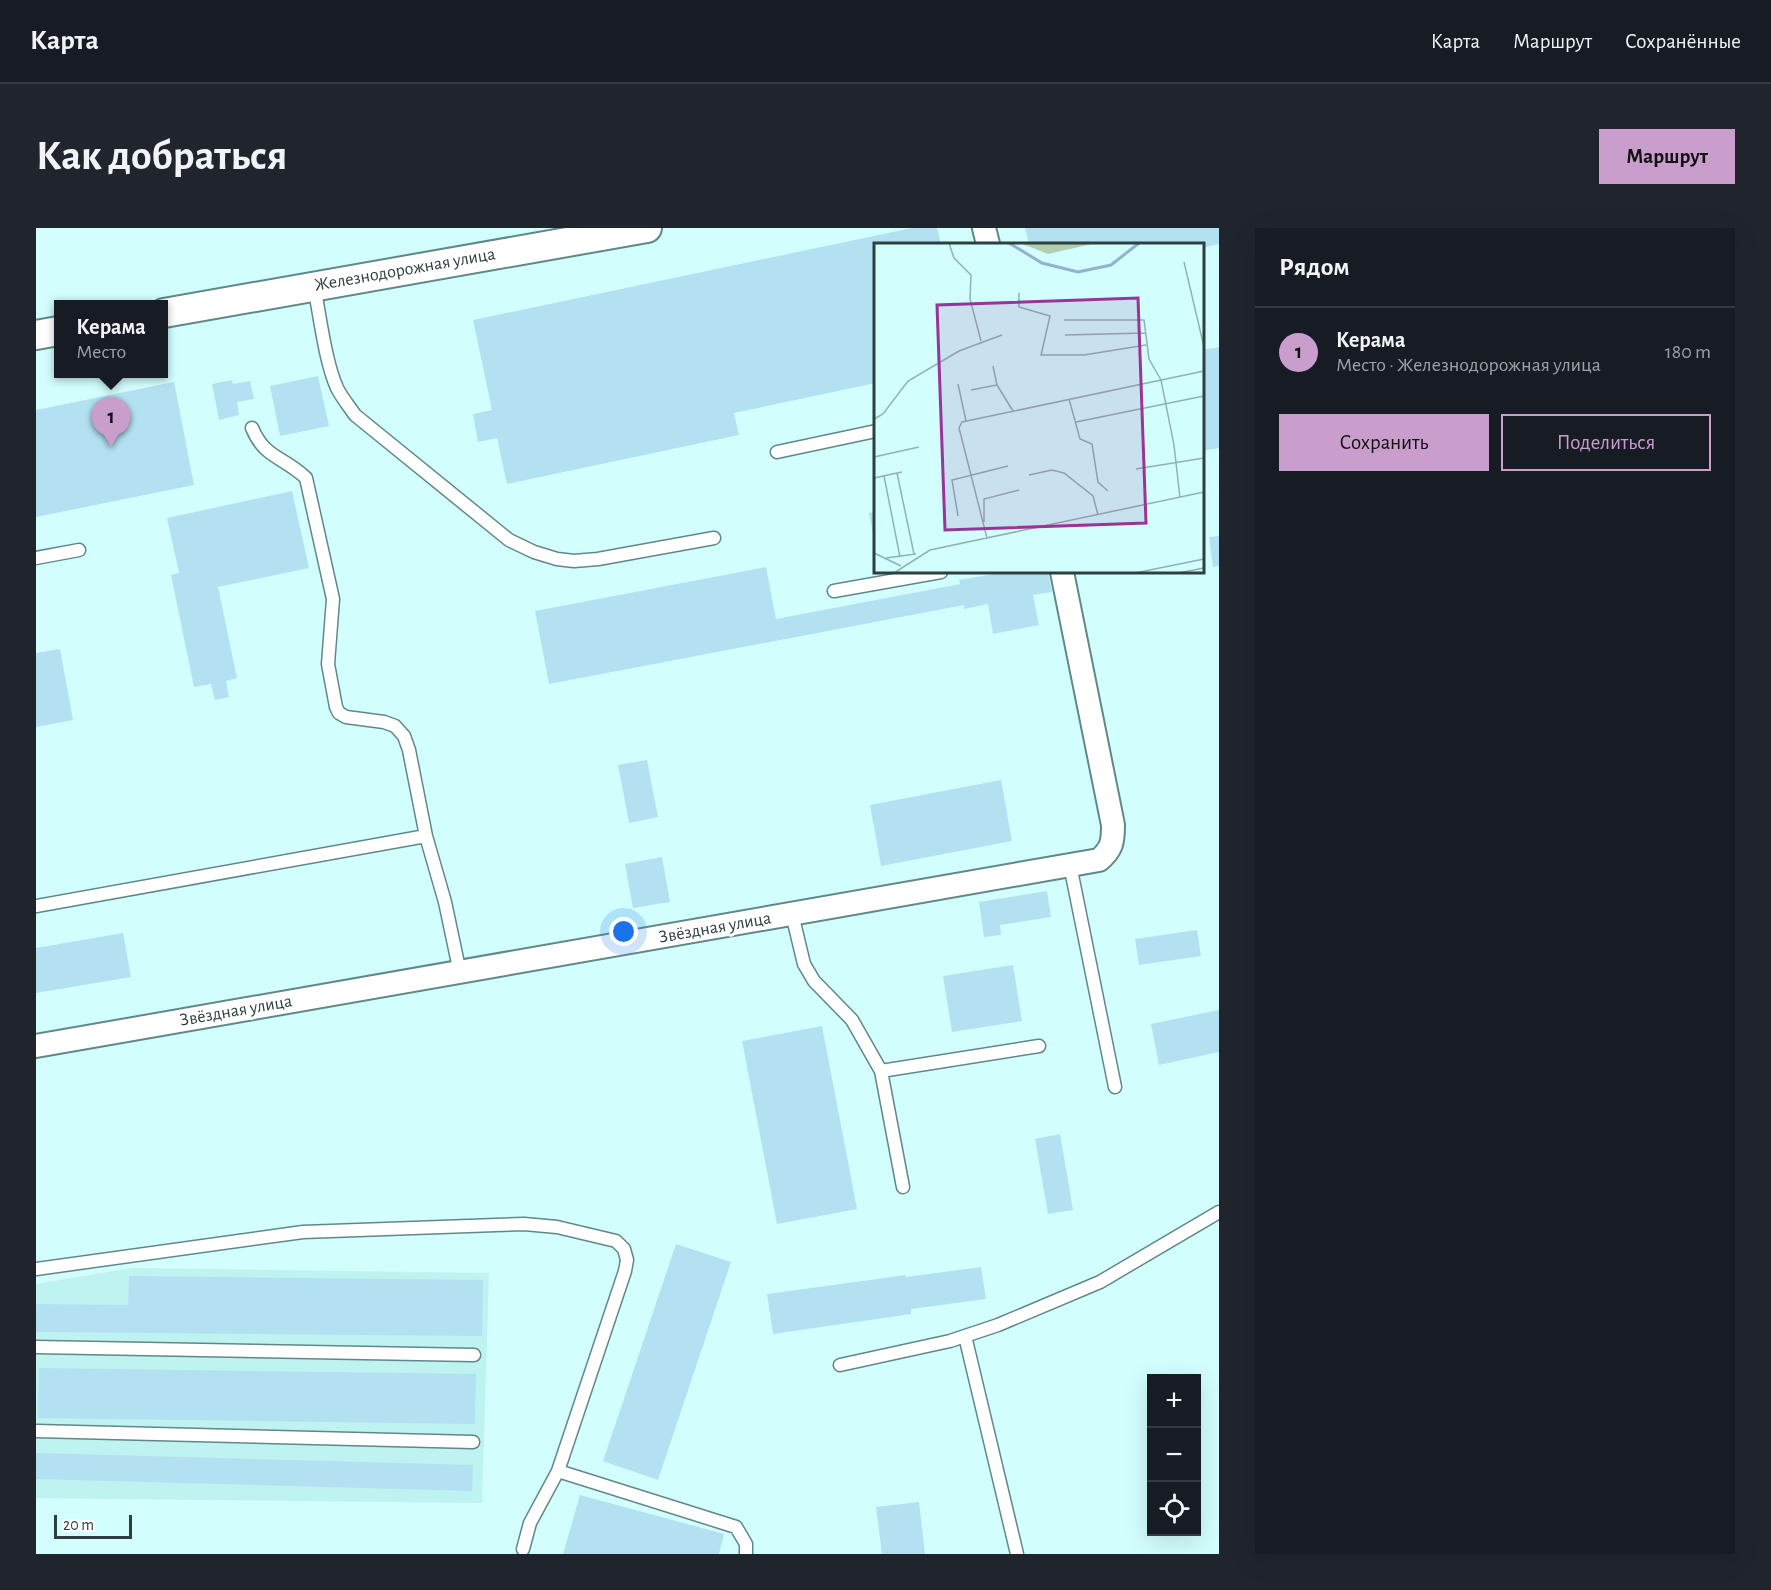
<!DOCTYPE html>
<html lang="ru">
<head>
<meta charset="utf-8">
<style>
	:root { --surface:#171b24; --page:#20242c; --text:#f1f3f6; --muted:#9ea1a6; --line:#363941; --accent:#c99dcc }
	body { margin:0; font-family:"Alegreya Sans",sans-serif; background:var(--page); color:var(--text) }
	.controls { position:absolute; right:18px; bottom:18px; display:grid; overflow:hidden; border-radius:0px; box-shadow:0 6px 24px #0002 }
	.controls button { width:54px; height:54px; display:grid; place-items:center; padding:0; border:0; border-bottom:2px solid var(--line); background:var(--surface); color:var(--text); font:30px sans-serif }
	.scale { position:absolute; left:18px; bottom:15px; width:78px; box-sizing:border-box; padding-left:6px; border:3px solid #2e3f3f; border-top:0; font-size:16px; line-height:21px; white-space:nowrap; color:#2e3f3f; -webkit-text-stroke:4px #fff; paint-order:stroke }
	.you { position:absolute; left:588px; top:704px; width:21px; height:21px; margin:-15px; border:4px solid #fff; border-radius:50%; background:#1a73e8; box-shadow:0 0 0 9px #1a73e833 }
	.badge { display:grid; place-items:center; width:39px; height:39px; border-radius:50%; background:var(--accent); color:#111; font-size:20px; font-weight:700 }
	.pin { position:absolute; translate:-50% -50px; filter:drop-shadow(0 2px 3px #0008) }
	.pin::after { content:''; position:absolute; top:32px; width:21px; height:18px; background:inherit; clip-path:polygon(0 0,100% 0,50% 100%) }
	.popup { position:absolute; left:18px; top:72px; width:114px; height:78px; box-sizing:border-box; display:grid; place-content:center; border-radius:0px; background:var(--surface); filter:drop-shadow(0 2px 4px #0005); font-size:20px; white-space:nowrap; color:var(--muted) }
	.popup b { font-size:22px; color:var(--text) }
	.popup::after { content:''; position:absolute; left:50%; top:100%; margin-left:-12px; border:12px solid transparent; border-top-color:var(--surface) }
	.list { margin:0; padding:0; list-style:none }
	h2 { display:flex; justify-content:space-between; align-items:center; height:78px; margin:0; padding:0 24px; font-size:26px }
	h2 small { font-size:20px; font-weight:400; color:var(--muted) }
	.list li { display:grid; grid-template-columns:39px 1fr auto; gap:18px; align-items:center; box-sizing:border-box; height:90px; padding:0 24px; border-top:2px solid var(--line) }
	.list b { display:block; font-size:22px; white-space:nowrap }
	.list p { margin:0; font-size:20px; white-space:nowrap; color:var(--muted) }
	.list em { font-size:20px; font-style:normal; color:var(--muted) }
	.actions { display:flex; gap:12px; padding:18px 24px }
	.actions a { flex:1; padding:14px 0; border:2px solid var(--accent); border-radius:0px; text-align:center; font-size:21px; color:var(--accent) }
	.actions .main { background:var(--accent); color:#111 }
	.icon { flex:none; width:33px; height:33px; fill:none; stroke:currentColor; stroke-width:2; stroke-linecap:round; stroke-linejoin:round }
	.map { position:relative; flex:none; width:1183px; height:1326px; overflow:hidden; border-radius:0px }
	header { display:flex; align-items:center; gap:36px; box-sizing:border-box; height:84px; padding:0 30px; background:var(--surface); border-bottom:2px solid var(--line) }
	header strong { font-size:28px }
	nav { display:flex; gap:33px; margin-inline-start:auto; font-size:21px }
	.intro { display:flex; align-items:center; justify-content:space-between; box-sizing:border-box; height:144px; padding:0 36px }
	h1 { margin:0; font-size:42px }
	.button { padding:15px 27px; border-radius:0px; background:var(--accent); color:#111; font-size:21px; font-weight:700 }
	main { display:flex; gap:36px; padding:0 36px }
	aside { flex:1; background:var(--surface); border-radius:0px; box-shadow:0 6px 24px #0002 }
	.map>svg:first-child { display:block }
	.built { fill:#bef3f1 }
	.building { fill:#b3e1f1 }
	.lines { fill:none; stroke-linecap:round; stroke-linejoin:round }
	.service-casing { stroke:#608887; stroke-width:15 }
	.minor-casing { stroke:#608887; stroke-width:26 }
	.tertiary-casing { stroke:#608887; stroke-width:32 }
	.service { stroke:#fff; stroke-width:12 }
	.minor { stroke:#fff; stroke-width:22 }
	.tertiary { stroke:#fff; stroke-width:28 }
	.labels { text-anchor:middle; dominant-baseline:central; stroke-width:6; stroke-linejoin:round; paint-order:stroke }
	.street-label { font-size:18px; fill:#2e3f3f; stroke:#fff }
	.inset-river { fill:none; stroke:#94b1cd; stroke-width:3 }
	.inset-road { fill:none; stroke:#90b2b1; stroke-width:1.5 }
	.view { fill:#993499; fill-opacity:0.15; stroke:#993499; stroke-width:3 }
	.inset-edge { fill:none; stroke:#2e3f3f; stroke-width:3 }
</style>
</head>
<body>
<header>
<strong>Карта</strong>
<nav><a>Карта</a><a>Маршрут</a><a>Сохранённые</a></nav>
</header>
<div class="intro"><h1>Как добраться</h1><a class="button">Маршрут</a></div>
<main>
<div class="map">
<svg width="1183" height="1326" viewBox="0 0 1183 1326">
	<rect width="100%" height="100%" fill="#d2fefd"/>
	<path class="built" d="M96,1040L453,1045L446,1275L0,1270V1056Z"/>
	<path class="building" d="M876,0H901L905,16H840V155L698,185L703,207L471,256L461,210L442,214L437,186L456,182L437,92Z
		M989,0H1183V16L1166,20V16H993Z
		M1183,119V220L1166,223V122Z
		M282,148L293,198L244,208L234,158Z
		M196,152L197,156L214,153L218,171L201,174L203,187L183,192L176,156Z
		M138,154L158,257L0,289V182Z
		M256,263L273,340L182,359L201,450L190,453L193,469L179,472L175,456L158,459L135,347L143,345L131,290Z
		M840,283V311L838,312L833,285Z
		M1183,308V338L1177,339L1173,309Z
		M730,339L740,391L924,356L923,352L970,344H1012L1016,364L997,367L1003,397L957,406L952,376L928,381V377L513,456L499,383Z
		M24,421L37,492L0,499V425Z
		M611,532L622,589L593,595L582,537Z
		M965,552L976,613L845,638L834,577Z
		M626,629L634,674L597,680L589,636Z
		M1011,663L1015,689L964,697L965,707L948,709L943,674Z
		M1161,702L1165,728L1103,737L1099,711Z
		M87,705L95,749L0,765V720Z
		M977,737L986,793L916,804L907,748Z
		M1183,782V824L1123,837L1115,796Z
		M786,798L821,981L741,996L706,813Z
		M1024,906L1037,982L1012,986L999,911Z
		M640,1016L695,1034L622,1252L567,1233Z
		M945,1039L950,1071L875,1081V1086L737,1106L731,1066L870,1047V1049Z
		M93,1048L447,1052L446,1108L0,1104V1076L92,1077Z
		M3,1140L440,1146L439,1196L2,1190Z
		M0,1225L437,1237L436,1263L0,1251Z
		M544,1267L688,1306L683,1326H527Z
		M883,1274L889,1326H846L840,1279Z"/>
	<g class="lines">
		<defs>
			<path id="service" d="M278,58C284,88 289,133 301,160C306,170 313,178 319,187L473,312L498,324L521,331L538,333L562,331L678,310
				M216,200C229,231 247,228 270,250L297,371L292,436L300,479L303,485L310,489L348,494L359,498L368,508L373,522L390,608L409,674L424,745
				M741,224L840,203
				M0,330L43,322
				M798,363L905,344
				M1034,637L1079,859
				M0,678L390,608
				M756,686L768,736L778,753L816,792L845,843
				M867,959L845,843L1003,818
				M0,1041L267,1004L488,996L521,999L580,1013L588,1021L591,1032L589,1043L522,1243L700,1299L710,1316V1326
				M929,1108L981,1326
				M0,1119L438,1127
				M804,1137L914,1113L962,1097L1064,1054L1183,984
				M0,1203L437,1214
				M487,1321L494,1295L522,1243"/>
			<path id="minor" d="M948,0L952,16
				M0,818L1063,632C1076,621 1077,614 1077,597L1026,344"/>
			<path id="tertiary" d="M128,85L611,0
				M0,107L22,103"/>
		</defs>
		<use href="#service" class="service-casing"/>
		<use href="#minor" class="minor-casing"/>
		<use href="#tertiary" class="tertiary-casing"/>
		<use href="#service" class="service"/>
		<use href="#minor" class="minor"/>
		<use href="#tertiary" class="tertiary"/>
	</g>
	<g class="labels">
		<g class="street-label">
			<text transform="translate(369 42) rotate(-10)">Железнодорожная улица</text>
			<text transform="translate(679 700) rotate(-10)">Звёздная улица</text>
			<text transform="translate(200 783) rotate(-10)">Звёздная улица</text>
		</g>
	</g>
	<g transform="translate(838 15)">
		<rect width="330" height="330" fill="#d2fefd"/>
		<path d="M146,0H222L174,11Z" fill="#b3cdae"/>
		<path class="inset-river" d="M135,0L168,20L204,29L237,22L265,0"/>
		<path class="inset-road" d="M75,0L80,15L97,32L96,56L107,98M310,19L330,104M145,50V64L176,73L167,112H210L272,102M190,77H270L275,116L287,137L300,202L306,255M191,92L271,90M84,141L92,178M123,142L139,168M97,147L123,142L119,123M195,156L206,196L218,201L224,239L234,248M0,176L9,171L34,138L85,108L128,92M202,179L330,153M0,214L45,204M262,226L330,215M23,230L40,311M155,232L178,227L190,230L219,253L224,272M10,233L26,314M0,235L28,229M84,273L78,237L134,223M110,279V256L145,247M113,295L85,185L88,179L330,128M0,310L27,323M12,315L42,311M20,330L56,307L330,249M261,330L330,316M304,330L330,325"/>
		<path class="view" d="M264,55L272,280L71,287L63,62Z"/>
		<rect width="330" height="330" class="inset-edge"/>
	</g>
</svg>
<div class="controls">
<button>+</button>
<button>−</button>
<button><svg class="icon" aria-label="locate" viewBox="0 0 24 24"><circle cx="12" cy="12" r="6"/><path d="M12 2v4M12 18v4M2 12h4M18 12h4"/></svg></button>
</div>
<div class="scale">20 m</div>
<div class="you"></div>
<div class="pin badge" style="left:75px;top:219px">1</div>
<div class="popup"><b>Керама</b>Место</div>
</div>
<aside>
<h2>Рядом<small></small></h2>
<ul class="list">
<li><span class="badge">1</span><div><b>Керама</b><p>Место · Железнодорожная улица</p></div><em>180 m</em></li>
</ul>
<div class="actions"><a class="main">Сохранить</a><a>Поделиться</a></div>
</aside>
</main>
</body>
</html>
